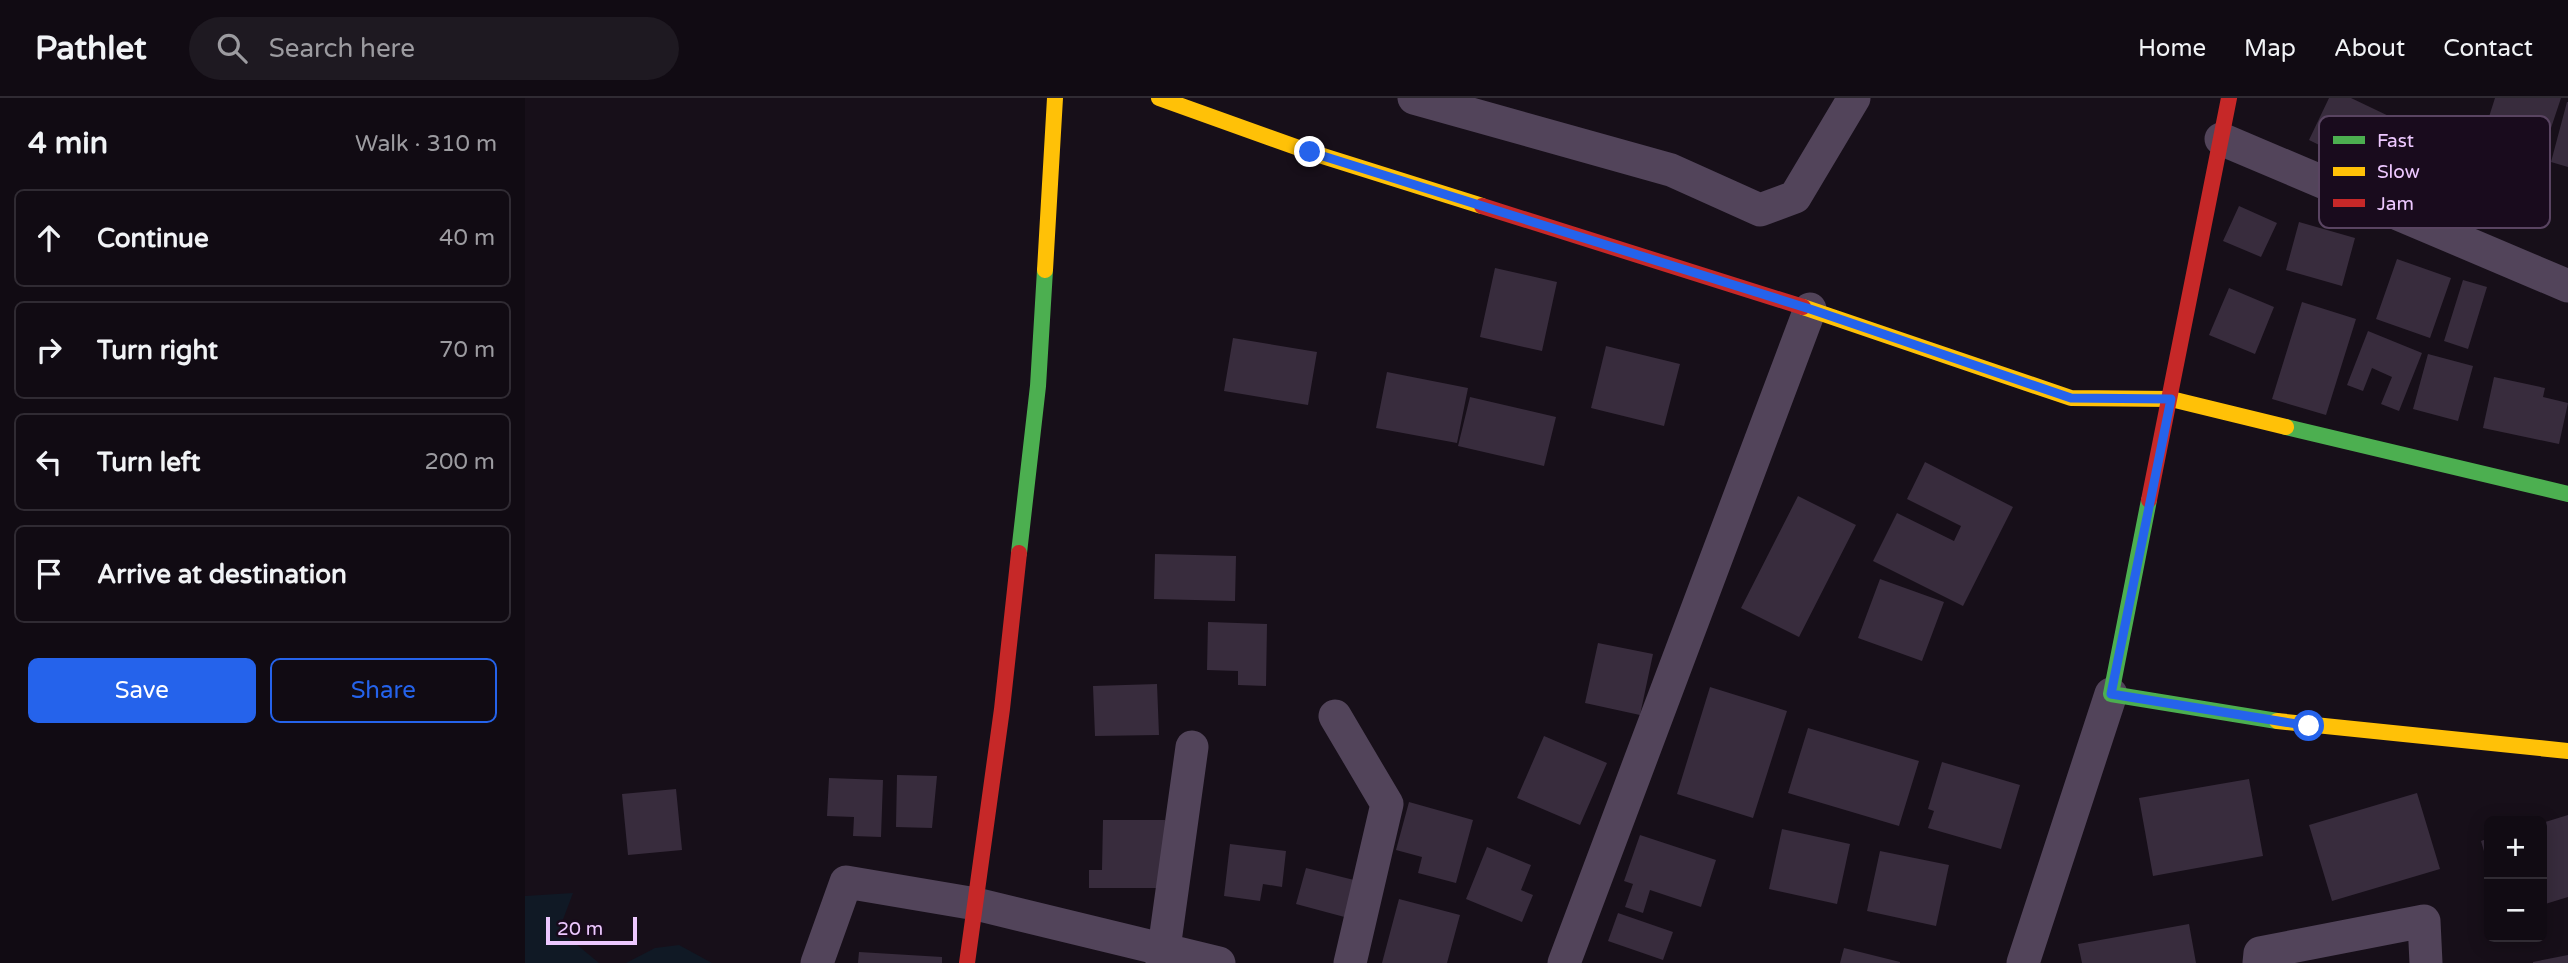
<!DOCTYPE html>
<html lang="en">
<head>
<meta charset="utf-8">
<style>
	:root { --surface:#110b13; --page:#1e1921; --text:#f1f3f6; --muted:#9c9ba0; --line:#302b33; --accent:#2563eb }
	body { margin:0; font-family:"Varela Round",sans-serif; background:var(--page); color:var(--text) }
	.controls { position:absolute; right:21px; bottom:21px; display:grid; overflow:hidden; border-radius:10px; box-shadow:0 4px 18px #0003 }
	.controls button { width:63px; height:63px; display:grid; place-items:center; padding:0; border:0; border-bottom:2px solid var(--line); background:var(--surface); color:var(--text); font:35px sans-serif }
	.scale { position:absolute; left:21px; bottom:18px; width:91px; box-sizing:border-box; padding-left:7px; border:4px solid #edc8ff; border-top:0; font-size:19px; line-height:24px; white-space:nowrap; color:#edc8ff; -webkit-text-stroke:5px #190b1d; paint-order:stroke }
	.stop { position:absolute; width:21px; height:21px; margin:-16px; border:5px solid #2563eb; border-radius:50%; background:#fff }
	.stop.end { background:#2563eb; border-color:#fff; box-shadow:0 2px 7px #0008 }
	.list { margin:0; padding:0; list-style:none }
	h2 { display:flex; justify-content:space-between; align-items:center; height:91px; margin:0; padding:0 28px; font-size:30px }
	h2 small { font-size:23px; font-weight:400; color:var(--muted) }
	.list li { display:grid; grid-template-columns:46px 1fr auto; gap:21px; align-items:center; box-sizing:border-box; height:98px; margin:0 14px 14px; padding:0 14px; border:2px solid var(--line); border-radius:10px }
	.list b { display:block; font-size:26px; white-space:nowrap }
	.list em { font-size:23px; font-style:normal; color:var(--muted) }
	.actions { display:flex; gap:14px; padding:21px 28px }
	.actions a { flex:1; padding:16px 0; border:2px solid var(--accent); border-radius:10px; text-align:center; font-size:24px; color:var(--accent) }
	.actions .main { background:var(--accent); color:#fff }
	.icon { flex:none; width:38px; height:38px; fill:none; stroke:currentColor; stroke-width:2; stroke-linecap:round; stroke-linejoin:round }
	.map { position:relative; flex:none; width:2043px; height:865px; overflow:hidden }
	header { display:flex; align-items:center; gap:42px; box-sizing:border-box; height:98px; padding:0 35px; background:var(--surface); border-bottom:2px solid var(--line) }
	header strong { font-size:33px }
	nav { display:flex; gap:38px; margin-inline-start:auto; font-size:24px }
	.search { width:490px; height:63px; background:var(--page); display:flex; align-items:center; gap:18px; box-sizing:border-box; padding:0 24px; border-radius:38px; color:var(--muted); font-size:26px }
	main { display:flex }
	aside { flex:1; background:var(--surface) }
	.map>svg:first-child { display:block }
	.green { fill:#101925 }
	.building { fill:#382c3d }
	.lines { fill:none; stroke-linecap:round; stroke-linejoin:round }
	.street { stroke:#52445a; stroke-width:33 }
	.fast { stroke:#4caf50; stroke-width:16 }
	.slow { stroke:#ffc107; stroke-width:16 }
	.jam { stroke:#c62828; stroke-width:16 }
	.route { stroke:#2563eb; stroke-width:9 }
	.key { fill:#190b1d; stroke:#594461; stroke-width:2 }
	.key-label { font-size:19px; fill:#edc8ff }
</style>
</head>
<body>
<header>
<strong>Pathlet</strong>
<div class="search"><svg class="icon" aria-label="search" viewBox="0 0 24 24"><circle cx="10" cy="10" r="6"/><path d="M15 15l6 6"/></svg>Search here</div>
<nav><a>Home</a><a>Map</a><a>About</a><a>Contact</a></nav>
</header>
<main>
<aside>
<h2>4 min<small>Walk · 310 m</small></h2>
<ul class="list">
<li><svg class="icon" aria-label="ahead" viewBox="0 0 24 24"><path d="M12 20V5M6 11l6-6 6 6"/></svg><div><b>Continue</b></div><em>40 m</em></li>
<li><svg class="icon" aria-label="right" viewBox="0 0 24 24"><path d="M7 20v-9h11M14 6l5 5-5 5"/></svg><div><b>Turn right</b></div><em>70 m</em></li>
<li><svg class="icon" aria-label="left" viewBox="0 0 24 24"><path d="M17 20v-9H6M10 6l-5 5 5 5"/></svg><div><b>Turn left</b></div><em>200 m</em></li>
<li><svg class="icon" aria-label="arrive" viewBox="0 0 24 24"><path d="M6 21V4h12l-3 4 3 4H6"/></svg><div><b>Arrive at destination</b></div></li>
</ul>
<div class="actions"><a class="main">Save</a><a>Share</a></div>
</aside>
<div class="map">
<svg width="2043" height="865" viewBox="0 0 2043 865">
	<rect width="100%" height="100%" fill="#170f19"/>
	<path class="green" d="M48,795L34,832L74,865H0V798Z
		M154,847L187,865H101L130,850Z"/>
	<path class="building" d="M1804,0H1826L1870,21L1845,72L1784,42Z
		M1970,0H2036L2015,63L1956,44Z
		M2042,4H2043V69L2026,64Z
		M1714,108L1752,125L1736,159L1698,143Z
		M1774,124L1830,140L1817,188L1761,172Z
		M1872,161L1926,180L1905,240L1851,221Z
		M970,170L1032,184L1017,253L955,239Z
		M1938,182L1962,189L1943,251L1919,243Z
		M1704,190L1749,209L1730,256L1684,237Z
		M1777,204L1831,221L1801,317L1747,301Z
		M1843,233L1897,255L1874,313L1856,306L1867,279L1847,270L1838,293L1822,287Z
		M708,240L792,254L783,307L699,293Z
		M1081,248L1155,266L1139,328L1066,310Z
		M1903,256L1948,268L1933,323L1888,311Z
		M862,274L943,290L932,345L851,330Z
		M1969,279L2020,290L2018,299L2043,305L2034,346L1958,330Z
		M945,299L1031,319L1019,368L933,348Z
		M1400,364L1488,409L1438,508L1348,463L1372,415L1429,443L1436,428L1382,401Z
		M1273,398L1331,427L1274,539L1216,510Z
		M630,456L711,458L710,503L629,501Z
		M1355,481L1419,504L1397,563L1333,540Z
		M683,524L742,526L741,588L713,587V573L682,572Z
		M1073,545L1128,556L1115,617L1060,605Z
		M632,586L634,637L570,638L568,588Z
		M1185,589L1262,613L1228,720L1152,696Z
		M1283,630L1394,663L1374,728L1263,695Z
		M1019,638L1082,665L1055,727L992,700Z
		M1417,664L1495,687L1476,751L1403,730L1409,713L1403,711Z
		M372,677L412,678L407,730L371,729Z
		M304,680L358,682L356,739L328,738L329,719L302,718Z
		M1724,681L1738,758L1628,778L1614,700Z
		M151,691L157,752L103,757L97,696Z
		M1892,695L1915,771L1807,803L1784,727Z
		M884,704L948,722L931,785L893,775L897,759L871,752Z
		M2043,717V799L2017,807V725Z
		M578,722H640L639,790H564V772H577Z
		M1257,731L1325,746L1312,806L1244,791Z
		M1115,737L1191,762L1176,809L1125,792L1118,815L1100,809L1108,786L1099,783Z
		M1964,740V770L1956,743Z
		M705,746L761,753L757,789L738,786L735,803L699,798Z
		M962,749L1006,767L996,792L1008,797L997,824L941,801Z
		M1355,753L1424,767L1411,828L1342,813Z
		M781,770L837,784L827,821L771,806Z
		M874,801L935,817L922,865H857Z
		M1093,815L1148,834L1138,862L1083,843Z
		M1664,826L1671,865H1557L1553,846Z
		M1319,850L1375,864V865H1315Z
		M334,854L417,859V865H333Z
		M2043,857V865H2008V864Z"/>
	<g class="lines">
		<path class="street" d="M889,0L1146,72L1235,112L1270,99L1329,0
			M1696,41L2043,188
			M810,618L862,706L825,865
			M292,865L321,784L451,806L694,865
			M637,865L667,649
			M1039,865L1285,211
			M1498,865L1586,596
			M1734,865L1735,855L1899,823L1901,865"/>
		<path class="fast" d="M1761,329L2043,396
			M1624,402L1586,596L1752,623
			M494,455L513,288L520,172"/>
		<path class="slow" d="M634,0L785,54L957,108
			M520,172L530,0
			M1278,209L1546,300L1646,301L1761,329
			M1752,623L2043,653"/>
		<path class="jam" d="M957,108L1278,209
			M1624,402L1704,0
			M442,865L477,611L494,455"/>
	</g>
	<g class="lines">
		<path class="route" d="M785,54L1285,211L1546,300L1646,301L1586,596L1784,628"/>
	</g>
	<rect x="1794" y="18" width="231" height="112" rx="10" class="key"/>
	<rect x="1808" y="38" width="32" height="8" fill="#4caf50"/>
	<rect x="1808" y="69" width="32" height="9" fill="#ffc107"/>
	<rect x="1808" y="101" width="32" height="8" fill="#c62828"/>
	<g class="key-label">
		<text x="1852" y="49">Fast</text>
		<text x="1852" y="80">Slow</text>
		<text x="1852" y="112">Jam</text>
	</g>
</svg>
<div class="controls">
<button>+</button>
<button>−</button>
</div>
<div class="scale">20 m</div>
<div class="stop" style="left:1784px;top:628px"></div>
<div class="stop end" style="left:785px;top:54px"></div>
</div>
</main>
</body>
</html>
